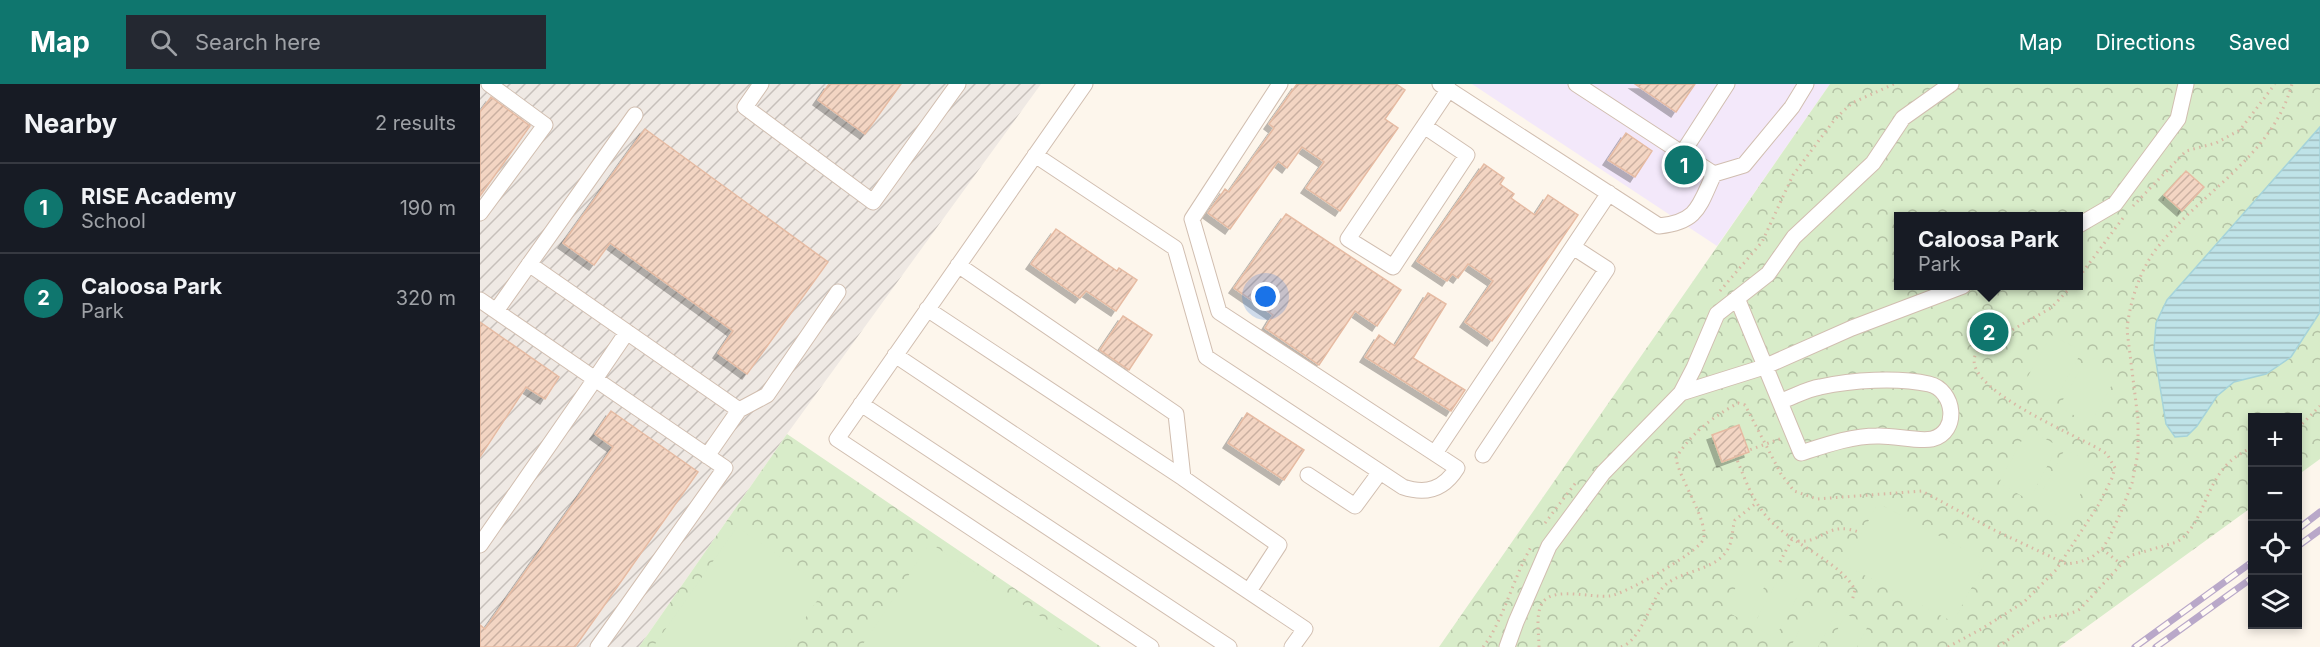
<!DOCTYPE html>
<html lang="en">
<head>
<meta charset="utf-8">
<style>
	:root { --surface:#171b24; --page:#242831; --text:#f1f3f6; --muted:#9ea1a6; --line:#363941; --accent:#0f766e }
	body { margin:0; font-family:Inter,sans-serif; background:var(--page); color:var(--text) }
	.controls { position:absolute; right:18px; bottom:18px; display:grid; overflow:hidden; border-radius:0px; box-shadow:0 3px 9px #0003 }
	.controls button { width:54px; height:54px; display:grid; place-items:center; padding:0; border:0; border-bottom:2px solid var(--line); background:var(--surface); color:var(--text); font:30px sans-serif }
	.you { position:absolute; left:786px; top:213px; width:21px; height:21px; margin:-15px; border:4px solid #fff; border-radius:50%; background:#1a73e8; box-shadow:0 0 0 9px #1a73e833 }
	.badge { display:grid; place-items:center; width:39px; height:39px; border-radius:50%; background:var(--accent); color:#fff; font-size:20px; font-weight:700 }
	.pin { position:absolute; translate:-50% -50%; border:3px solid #fff; box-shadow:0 2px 6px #0006 }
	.popup { position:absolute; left:1414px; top:128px; width:189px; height:78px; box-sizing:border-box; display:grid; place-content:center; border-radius:0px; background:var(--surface); filter:drop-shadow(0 2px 4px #0005); font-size:20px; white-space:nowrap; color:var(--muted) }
	.popup b { font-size:22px; color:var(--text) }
	.popup::after { content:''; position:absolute; left:50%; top:100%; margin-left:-12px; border:12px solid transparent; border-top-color:var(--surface) }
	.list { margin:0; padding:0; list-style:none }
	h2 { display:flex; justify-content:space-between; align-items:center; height:78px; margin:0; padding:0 24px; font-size:26px }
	h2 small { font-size:20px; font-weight:400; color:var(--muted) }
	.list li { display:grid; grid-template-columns:39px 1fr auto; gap:18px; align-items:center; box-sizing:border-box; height:90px; padding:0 24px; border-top:2px solid var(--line) }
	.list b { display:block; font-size:22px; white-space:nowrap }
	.list p { margin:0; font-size:20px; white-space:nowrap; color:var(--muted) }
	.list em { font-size:20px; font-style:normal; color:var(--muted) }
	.icon { flex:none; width:33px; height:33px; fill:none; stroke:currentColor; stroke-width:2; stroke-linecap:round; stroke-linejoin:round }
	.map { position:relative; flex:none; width:1840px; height:563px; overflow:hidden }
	header { display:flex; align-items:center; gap:36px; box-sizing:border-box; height:84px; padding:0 30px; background:var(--accent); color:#fff }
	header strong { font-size:28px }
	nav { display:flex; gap:33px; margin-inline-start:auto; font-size:21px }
	.search { width:420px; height:54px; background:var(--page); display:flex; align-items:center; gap:15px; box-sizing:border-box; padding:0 21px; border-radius:0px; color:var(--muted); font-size:22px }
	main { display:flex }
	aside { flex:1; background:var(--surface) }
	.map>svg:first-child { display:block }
	.industrial { fill:url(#industrial-furrows) }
	.education { fill:#f3e8fa }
	.park { fill:url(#park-crowns); fill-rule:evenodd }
	.garden { fill:#d8ecc9 }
	.water { fill:url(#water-rules); stroke:#a5d3da; stroke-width:1.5 }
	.building { fill:url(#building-hatch); stroke:#e6bba3; stroke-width:1.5; filter:url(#shadow) }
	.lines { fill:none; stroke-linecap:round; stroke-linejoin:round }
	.minor-casing { stroke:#d1beb0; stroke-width:17 }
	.path { stroke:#d9b8a5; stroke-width:3; stroke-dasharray:1.5 4.5; stroke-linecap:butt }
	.minor { stroke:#fff; stroke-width:15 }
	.rail-casing { stroke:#b9a8c9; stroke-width:7 }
	.rail { stroke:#fffaf3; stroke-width:4.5; stroke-dasharray:14; stroke-linecap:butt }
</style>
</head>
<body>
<header>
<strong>Map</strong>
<div class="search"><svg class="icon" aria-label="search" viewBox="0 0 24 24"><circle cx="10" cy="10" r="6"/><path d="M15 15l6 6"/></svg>Search here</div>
<nav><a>Map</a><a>Directions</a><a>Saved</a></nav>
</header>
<main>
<aside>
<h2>Nearby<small>2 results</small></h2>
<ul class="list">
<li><span class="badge">1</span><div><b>RISE Academy</b><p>School</p></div><em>190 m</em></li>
<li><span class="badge">2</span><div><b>Caloosa Park</b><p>Park</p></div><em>320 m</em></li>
</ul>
</aside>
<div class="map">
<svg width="1840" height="563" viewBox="0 0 1840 563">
	<defs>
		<pattern id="industrial-furrows" width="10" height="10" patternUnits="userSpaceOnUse" patternTransform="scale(1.5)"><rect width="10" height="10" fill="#efe9e4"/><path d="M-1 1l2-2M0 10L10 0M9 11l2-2" fill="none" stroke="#c7c0bb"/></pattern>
		<pattern id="park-crowns" width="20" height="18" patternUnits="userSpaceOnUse" patternTransform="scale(1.5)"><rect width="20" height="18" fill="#d8ecc9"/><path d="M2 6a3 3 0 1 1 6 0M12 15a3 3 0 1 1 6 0" fill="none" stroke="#b4c2a5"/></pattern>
		<pattern id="water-rules" width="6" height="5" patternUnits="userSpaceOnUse" patternTransform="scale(1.5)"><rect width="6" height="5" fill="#bfe3e8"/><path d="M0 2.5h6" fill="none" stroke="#a0bbbe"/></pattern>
		<pattern id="building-hatch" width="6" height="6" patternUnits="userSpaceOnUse" patternTransform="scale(1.5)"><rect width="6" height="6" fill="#f3d5c3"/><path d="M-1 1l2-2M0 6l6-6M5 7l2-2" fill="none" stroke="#cab0a1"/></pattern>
		<filter id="shadow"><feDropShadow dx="-5" dy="5" stdDeviation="0" flood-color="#0004"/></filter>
	</defs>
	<rect width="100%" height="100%" fill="#fdf6ec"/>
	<path class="industrial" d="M0,0H561L307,350L159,563H0Z"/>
	<path class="education" d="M992,0H1350L1237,162Z"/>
	<path class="park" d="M1350,0H1840V375L1818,391V334H1772V423L1579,563H959ZM1419,132H1599V202H1419Z
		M307,350L621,563H159Z"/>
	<path class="garden" d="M1571,251L1602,267L1573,320L1542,303Z
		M1608,271L1639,288L1610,340L1579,323Z
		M1548,345L1578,362L1549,416L1519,399Z
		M1585,365L1616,382L1586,436L1556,419Z
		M1398,419L1506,477L1473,538L1365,481Z
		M257,443L346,504L305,563H173Z
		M450,459L607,563H381Z
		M1269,478L1291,490L1266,538L1244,526Z
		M1299,494L1321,506L1295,554L1273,542Z
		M1337,514L1358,526L1338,563H1312L1311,562Z
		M1366,530L1388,542L1377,563H1348Z"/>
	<path class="water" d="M1840,43V228L1811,273L1786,290L1754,298L1737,312L1717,342L1707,352L1695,353L1686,340L1674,265L1676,239L1687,216Z"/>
	<path class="building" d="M349,0H421L385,50L338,16Z
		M817,0H916L925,6L905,35L918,44L860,127L826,104L844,78L822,63L807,84L798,77L750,145L728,129L745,105L749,108L794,44L789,40Z
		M1155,0H1215L1196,28Z
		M11,13L50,42L0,112V28Z
		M165,45L348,178L267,290L238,269L253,247L130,159L114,181L83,159Z
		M1146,49L1172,67L1155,93L1128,76Z
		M1004,80L1024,94L1020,100L1034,110L1031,114L1055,131L1068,111L1098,131L1012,257L985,238L1013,197L988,180L978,194L972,190L967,197L937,177Z
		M1706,87L1724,103L1702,127L1684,111Z
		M806,130L921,206L897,242L875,227L839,281L785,244L793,231L754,204Z
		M576,145L637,187L639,184L657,196L636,227L606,207L600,214L551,180Z
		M948,209L966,220L933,274L985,306L971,327L885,273L899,251L915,262Z
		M643,232L672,251L649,286L620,266Z
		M0,238L79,293L65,315L46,303L0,373Z
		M131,327L218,388L95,563H0V541L5,545L133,363L115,350Z
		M767,329L824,366L804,396L748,359Z
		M1259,341L1269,368L1242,378L1232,351Z"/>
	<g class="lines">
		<defs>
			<path id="minor" d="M281,0L265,23L393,118L478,0
				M605,0L357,355L671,563
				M960,0L1179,142C1218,138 1219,122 1234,90L1264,81L1312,23L1326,0
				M1096,0L1234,90
				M944,42L987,71L913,183L868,155L969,5
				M1203,68L1247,0
				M555,71L695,164L726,273L923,403C947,411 964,405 977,384L739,228L712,135L800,0
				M0,129L65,41L9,0
				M1599,141L1635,120L1698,35L1706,0
				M49,180L259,326L227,372
				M478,181L696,330L703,394L799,461L769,507
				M1257,214L1321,369C1346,361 1371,352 1397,352C1412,351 1439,358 1452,355C1480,348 1475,306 1449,300C1417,293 1372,296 1340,303C1327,305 1313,313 1301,317
				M0,216L115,295L147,248
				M447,225L703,394
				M16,227L155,31
				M415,271L825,545L812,563
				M1201,309L1284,283L1372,244L1483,202
				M381,320L749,563
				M259,326L287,311L358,208
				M955,369L1129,109
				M1003,371L1127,185L1093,163
				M828,391L875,422L900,388
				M0,461L115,295L245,384L118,563
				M1027,563L1036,538L1069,462L1123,389L1201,309L1214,284L1237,230L1288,190L1314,153L1393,79L1423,34L1471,0"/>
		</defs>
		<use href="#minor" class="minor-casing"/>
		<path class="path" d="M1653,122L1706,67L1736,59L1760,46L1795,0
			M1599,193L1643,134
			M1240,207L1282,158L1313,91L1355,35L1372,19L1414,0
			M1818,344L1840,322
			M1300,355L1255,371C1266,397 1274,423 1296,442C1318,462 1362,480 1375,506L1372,517
			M1065,439L1097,397
			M1318,457C1342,460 1348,435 1381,449
			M1622,465L1641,480
			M1300,478L1312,455
			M1003,563C1022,540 1034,492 1051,463
			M1059,563C1059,549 1054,524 1066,515C1079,504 1113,514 1130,512C1145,510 1217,469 1223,456C1230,439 1199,395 1196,374C1211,349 1233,333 1258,319L1265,321L1301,390L1314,407L1337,415L1442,407L1512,445L1582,478L1587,480L1600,478L1612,473L1622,465L1629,454L1641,428L1652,399L1658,369V335L1647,246C1649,221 1659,189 1674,168C1717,110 1792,74 1812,0
			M1141,563C1160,557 1169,522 1180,507C1196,484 1236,490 1249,463C1253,454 1252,445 1255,436L1275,420
			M1468,563L1503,544L1544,518L1576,486L1619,420L1632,394L1635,384L1627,370C1604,353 1464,300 1500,264L1571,224L1592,202
			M1518,563C1534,552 1549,538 1568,533C1580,530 1589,532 1600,525L1649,472L1697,458C1731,435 1722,384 1772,364"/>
		<use href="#minor" class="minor"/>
		<defs>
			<path id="rail" d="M1818,445L1840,428
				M1818,462L1840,446
				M1655,563L1772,478
				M1676,563L1772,494"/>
		</defs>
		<use href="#rail" class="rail-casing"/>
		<use href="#rail" class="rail"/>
	</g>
</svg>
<div class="controls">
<button>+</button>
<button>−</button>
<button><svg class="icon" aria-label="locate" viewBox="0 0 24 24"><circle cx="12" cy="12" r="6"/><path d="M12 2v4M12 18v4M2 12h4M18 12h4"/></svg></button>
<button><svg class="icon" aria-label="layers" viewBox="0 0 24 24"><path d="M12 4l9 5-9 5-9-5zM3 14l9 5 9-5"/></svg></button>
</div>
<div class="you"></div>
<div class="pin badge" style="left:1204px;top:81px">1</div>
<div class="pin badge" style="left:1509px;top:248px">2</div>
<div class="popup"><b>Caloosa Park</b>Park</div>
</div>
</main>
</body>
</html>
